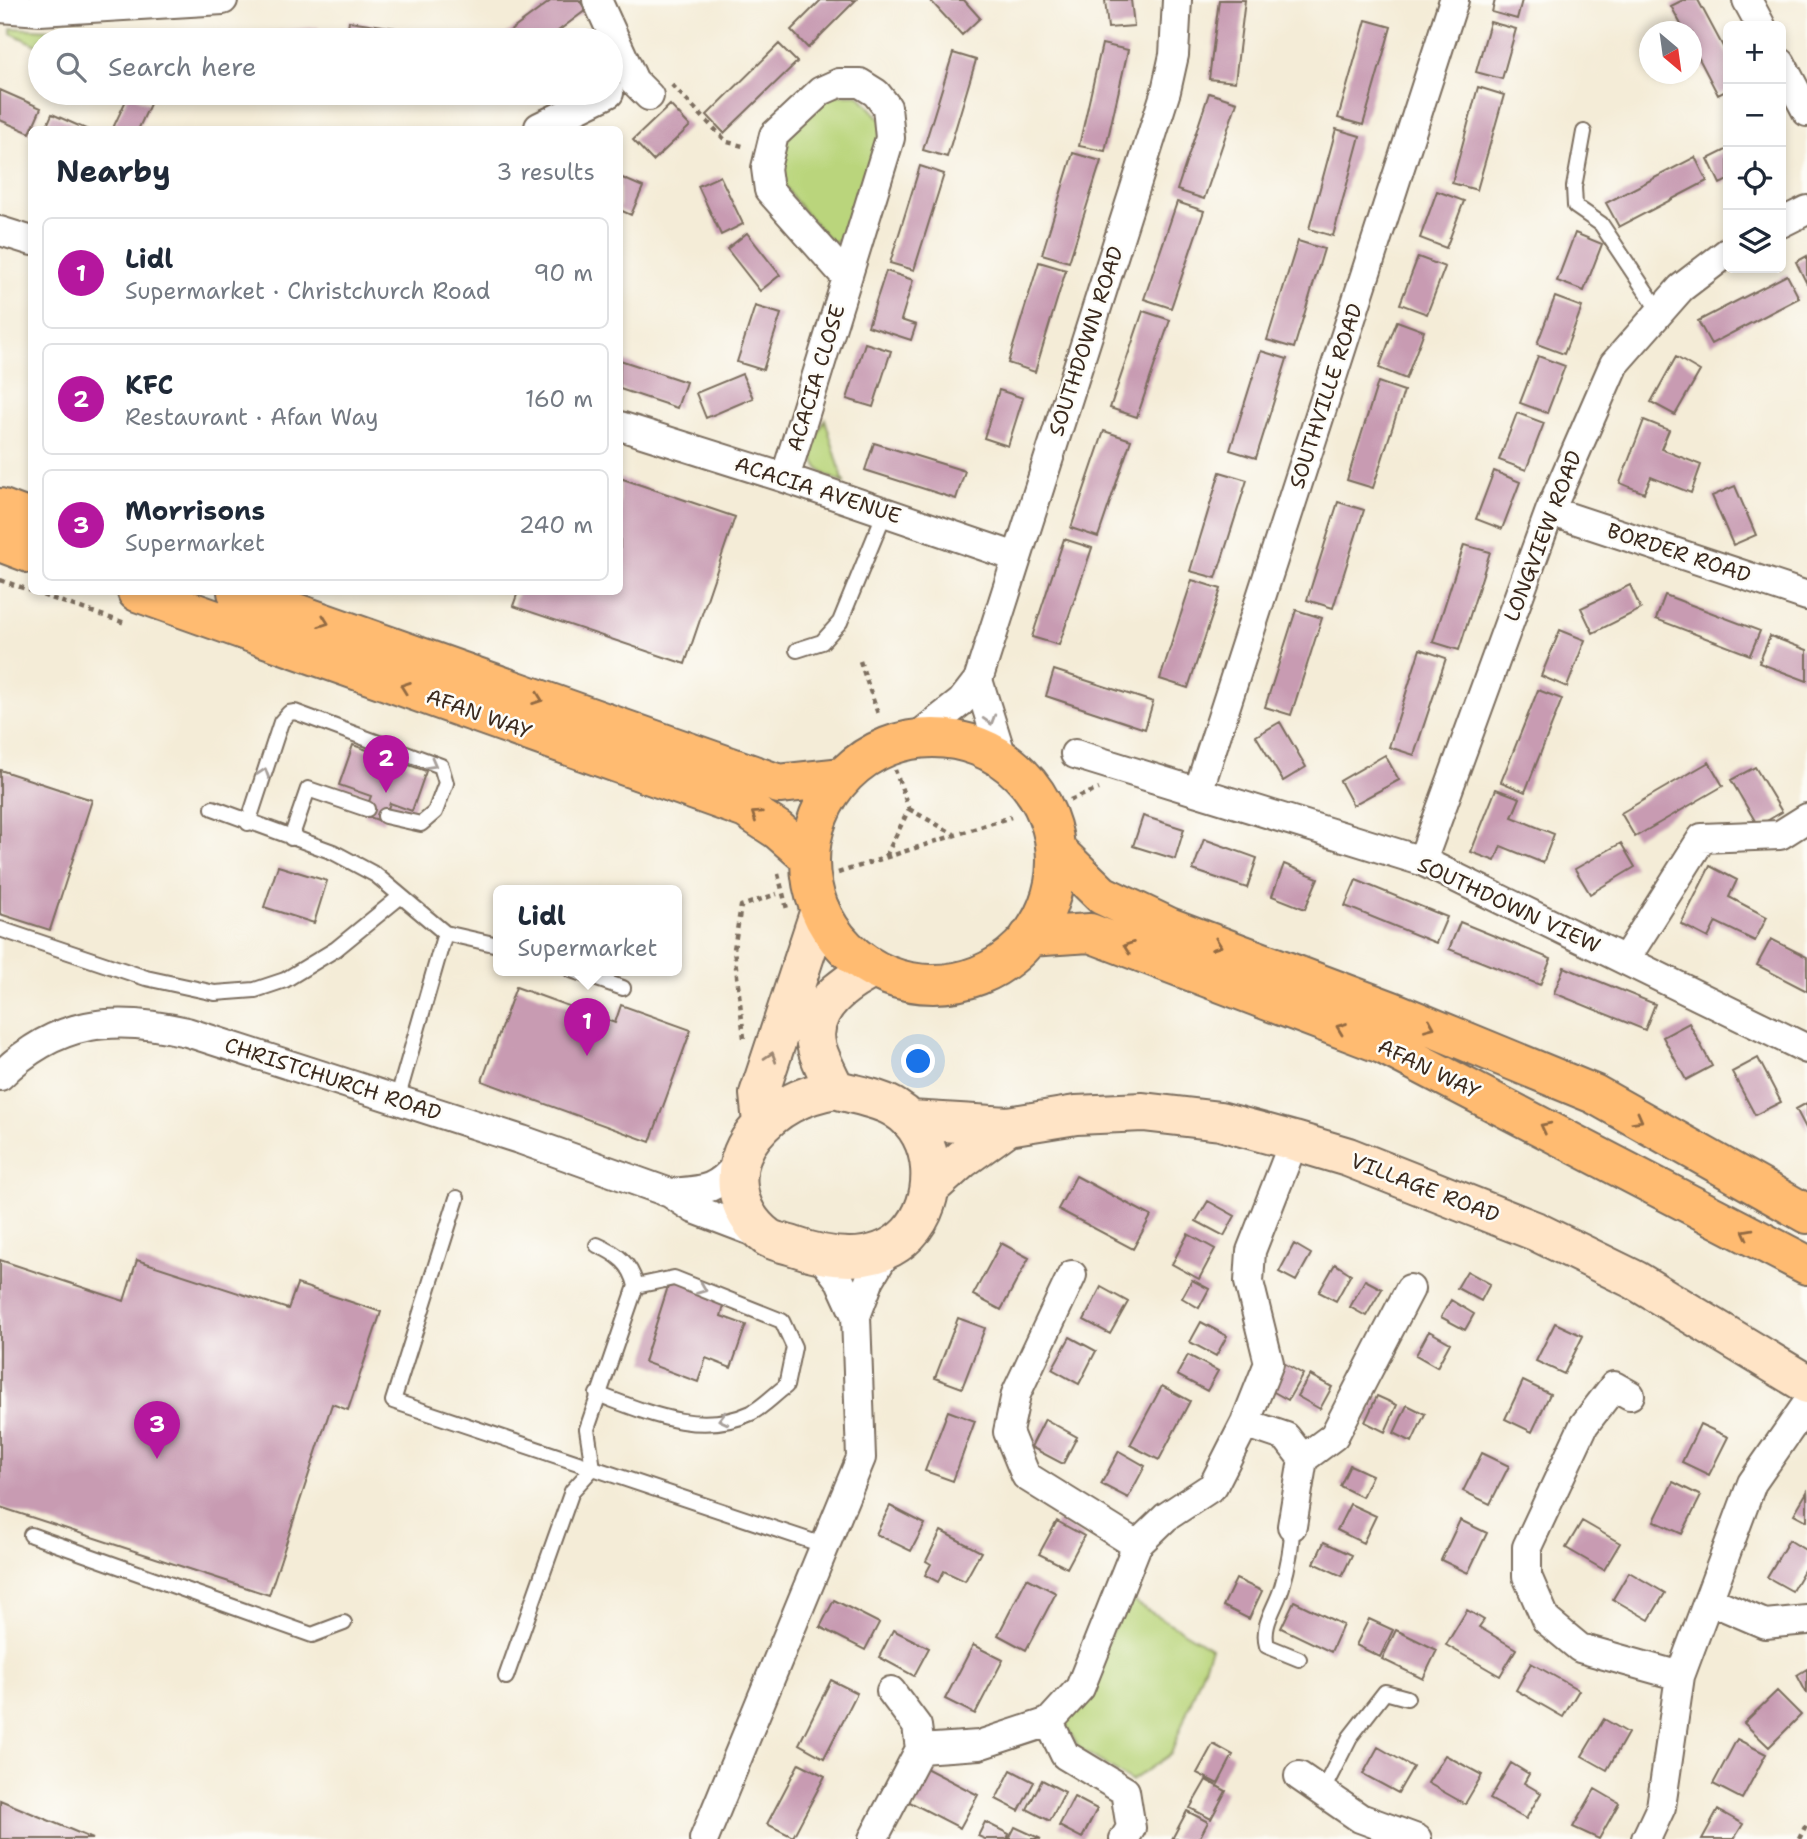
<!DOCTYPE html>
<html lang="en">
<head>
<meta charset="utf-8">
<style>
	:root { --surface:#fff; --page:#f2f2f3; --text:#1f2937; --muted:#747a83; --line:#e0e1e3; --accent:#b5179e }
	body { margin:0; font-family:"Shantell Sans",sans-serif; background:var(--page); color:var(--text) }
	.controls { position:absolute; right:21px; top:21px; display:grid; overflow:hidden; border-radius:10px; box-shadow:0 4px 10px #0003 }
	.controls button { width:63px; height:63px; display:grid; place-items:center; padding:0; border:0; border-bottom:2px solid var(--line); background:var(--surface); color:var(--text); font:35px sans-serif }
	.compass { position:absolute; left:1639px; top:21px; width:63px; height:63px; border-radius:50%; background:var(--surface); box-shadow:0 4px 10px #0003; rotate:151deg }
	.you { position:absolute; left:919px; top:1062px; width:24px; height:24px; margin:-18px; border:5px solid #fff; border-radius:50%; background:#1a73e8; box-shadow:0 0 0 10px #1a73e833 }
	.badge { display:grid; place-items:center; width:46px; height:46px; border-radius:50%; background:var(--accent); color:#fff; font-size:23px; font-weight:700 }
	.pin { position:absolute; translate:-50% -58px; filter:drop-shadow(0 2px 4px #0008) }
	.pin::after { content:''; position:absolute; top:37px; width:24px; height:21px; background:inherit; clip-path:polygon(0 0,100% 0,50% 100%) }
	.popup { position:absolute; left:493px; top:885px; width:189px; height:91px; box-sizing:border-box; display:grid; place-content:center; border-radius:10px; background:var(--surface); filter:drop-shadow(0 2px 5px #0005); font-size:23px; white-space:nowrap; color:var(--muted) }
	.popup b { font-size:26px; color:var(--text) }
	.popup::after { content:''; position:absolute; left:50%; top:100%; margin-left:-14px; border:14px solid transparent; border-top-color:var(--surface) }
	.list { margin:0; padding:0; list-style:none }
	h2 { display:flex; justify-content:space-between; align-items:center; height:91px; margin:0; padding:0 28px; font-size:30px }
	h2 small { font-size:23px; font-weight:400; color:var(--muted) }
	.list li { display:grid; grid-template-columns:46px 1fr auto; gap:21px; align-items:center; box-sizing:border-box; height:112px; margin:0 14px 14px; padding:0 14px; border:2px solid var(--line); border-radius:10px }
	.list b { display:block; font-size:26px; white-space:nowrap }
	.list p { margin:0; font-size:23px; white-space:nowrap; color:var(--muted) }
	.list em { font-size:23px; font-style:normal; color:var(--muted) }
	.icon { flex:none; width:38px; height:38px; fill:none; stroke:currentColor; stroke-width:2; stroke-linecap:round; stroke-linejoin:round }
	.map { position:relative; flex:none; width:1807px; height:1839px; overflow:hidden }
	.search { position:absolute; background:var(--surface); box-shadow:0 4px 10px #0003; left:28px; top:28px; width:595px; height:77px; display:flex; align-items:center; gap:18px; box-sizing:border-box; padding:0 24px; border-radius:38px; color:var(--muted); font-size:26px }
	.panel { position:absolute; background:var(--surface); box-shadow:0 4px 10px #0003; left:28px; top:126px; width:595px; height:469px; border-radius:10px }
	.map>svg:first-child { display:block }
	.green { fill:#bad57b; stroke:#7a804c; stroke-width:2 }
	.building { fill:#c89bb2 }
	.lines { fill:none; stroke-linecap:round; stroke-linejoin:round }
	.lane-casing { stroke:#7c6e5f; stroke-width:18 }
	.street-casing { stroke:#7c6e5f; stroke-width:32 }
	.secondary-casing { stroke:#7c6e5f; stroke-width:42 }
	.primary-casing { stroke:#7c6e5f; stroke-width:42 }
	.path { stroke:#7c6e5f; stroke-width:4.5; stroke-dasharray:5 5; stroke-linecap:butt }
	.lane { stroke:#fff; stroke-width:14 }
	.street { stroke:#fff; stroke-width:28 }
	.secondary { stroke:#ffe4c6; stroke-width:38 }
	.primary { stroke:#ffbb71; stroke-width:38 }
	.oneway { stroke:#936b43 }
	.oneway2 { stroke:#a79f9a }
	.oneway3 { stroke:#9d8772 }
	.labels { text-anchor:middle; dominant-baseline:central; stroke-width:5; stroke-linejoin:round; paint-order:stroke }
	.street-label { font-size:21px; fill:#3b2a1e; stroke:#fdfcf7 }
</style>
</head>
<body>
<div class="map">
<svg width="1807" height="1839" viewBox="0 0 1807 1839">
	<rect width="100%" height="100%" fill="#fdfcf7"/>
	<filter id="ink" filterUnits="userSpaceOnUse"><feTurbulence type="fractalNoise" baseFrequency=".0143" numOctaves="2"/><feDisplacementMap in="SourceGraphic" scale="14" xChannelSelector="R" yChannelSelector="G"/><feConvolveMatrix kernelMatrix="1 2 1 2 8 2 1 2 1" color-interpolation-filters="sRGB"/></filter>
	<filter id="wash" filterUnits="userSpaceOnUse"><feTurbulence type="fractalNoise" baseFrequency=".00686" numOctaves="4" result="noise"/><feDisplacementMap in="SourceGraphic" scale="28" xChannelSelector="R" yChannelSelector="G"/><feGaussianBlur stdDeviation="1.57" result="paint"/><feColorMatrix in="noise" values="0 0 0 0 0 0 0 0 0 0 0 0 0 0 0 0 0 1.4 0 .05"/><feComposite in="paint" operator="in"/></filter>
	<g filter="url(#wash)">
		<rect width="100%" height="100%" fill="#f4ecd7"/>
		<path class="green" d="M11,28L72,31L66,40H40V47L11,33Z
			M826,95H859L886,125L851,238L832,243C816,223 764,177 780,149C792,130 811,113 826,95Z
			M825,419L844,483C805,470 808,452 825,419Z
			M1129,1599L1211,1648L1171,1754L1131,1781L1079,1748L1064,1722Z"/>
		<g id="blocks">
			<path class="building" d="M552,0H579L586,10L546,40H498Z
				M821,0H856L808,48L791,30Z
				M930,0H964L980,18L962,35Z
				M1105,0H1131L1134,26L1108,28Z
				M1219,0H1245L1235,82L1209,79Z
				M1495,0H1522L1517,19L1492,12Z
				M1683,0H1698L1728,56V90L1718,95L1692,45V32H1685L1671,6Z
				M1366,20L1391,27L1363,125L1338,118Z
				M349,21L397,28L395,40H346Z
				M1490,22L1516,29L1502,79L1476,72Z
				M318,27L320,40H213V37Z
				M414,30L462,37L461,40H412Z
				M779,44L797,62L724,133L707,115Z
				M1102,44L1128,50L1105,151L1079,146Z
				M953,53L976,60L947,157L923,150Z
				M1478,87L1504,95L1477,190L1452,183Z
				M0,90L41,108L30,133L0,120Z
				M1209,93L1237,102L1204,199L1177,190Z
				M129,94L150,104L138,130H112Z
				M670,105L690,126L653,161L633,140Z
				M52,114L88,130H45Z
				M1336,129L1360,136L1333,236L1309,229Z
				M1728,149V180L1720,184L1708,159Z
				M1073,153L1101,161L1069,262L1042,254Z
				M1695,157L1707,181L1619,227L1606,203Z
				M920,166L944,174L914,270L890,263Z
				M720,176L743,224L721,235L698,186Z
				M620,177L643,187L631,215L620,210Z
				M1437,191L1464,201L1446,248L1420,238Z
				M1177,202L1204,211L1171,308L1144,299Z
				M747,233L780,275L760,291L727,249Z
				M1575,233L1602,244L1584,291L1557,281Z
				M1298,241L1324,249L1294,348L1267,340Z
				M1807,256V284L1796,262Z
				M1418,257L1445,267L1427,314L1400,304Z
				M1039,262L1066,270L1035,372L1008,363Z
				M886,271L913,280L901,320L916,325L911,340L868,326Z
				M1787,275L1799,298L1711,344L1698,321Z
				M1555,297L1582,307L1564,354L1537,344Z
				M755,306L781,314L763,370L737,362Z
				M1143,311L1170,320L1137,417L1110,408Z
				M1397,321L1424,331L1406,379L1379,368Z
				M865,343L891,351L873,407L847,399Z
				M1261,351L1287,359L1256,458L1230,450Z
				M1538,356L1565,366L1547,413L1520,403Z
				M1676,357L1700,371L1675,415L1651,402Z
				M620,360L686,382L677,408L620,389Z
				M742,374L753,398L706,418L696,393Z
				M1378,382L1404,391L1373,488L1347,480Z
				M999,390L1023,398L1008,446L984,438Z
				M1517,413L1544,423L1526,470L1499,460Z
				M1644,420L1669,430L1661,449L1701,465L1691,493L1651,477L1644,493L1620,483Z
				M1104,431L1131,440L1098,537L1071,528Z
				M874,443L965,471L956,499L865,470Z
				M1494,471L1520,482L1502,529L1476,519Z
				M1220,472L1247,480L1216,578L1190,571Z
				M620,478L735,517L685,664L513,606L518,592H620Z
				M1735,486L1756,535L1733,545L1712,496Z
				M1338,502L1364,510L1333,608L1307,600Z
				M1064,539L1092,548L1059,645L1032,637Z
				M1464,545L1490,552L1459,650L1433,642Z
				M1192,580L1221,589L1188,688L1160,679Z
				M1630,585L1641,609L1593,633L1581,608Z
				M1665,595L1760,631L1750,655L1656,619Z
				M1296,610L1322,618L1291,715L1265,707Z
				M1560,630L1585,640L1567,687L1541,676Z
				M1770,636L1807,650V681L1759,663Z
				M1420,649L1446,658L1414,755L1389,747Z
				M1054,670L1153,702L1145,729L1046,696Z
				M1538,690L1562,699L1525,792L1501,782Z
				M1280,722L1306,767L1283,781L1256,736Z
				M353,745L426,771L412,811L390,803L383,822L364,815L371,796L339,785Z
				M1385,755L1399,780L1353,805L1340,781Z
				M1709,762L1723,786L1635,837L1621,813Z
				M1755,767L1782,812L1758,826L1731,780Z
				M0,770L92,800L50,930L0,914Z
				M1496,789L1520,798L1512,817L1554,834L1543,863L1501,846L1495,861L1471,852Z
				M1143,816L1184,829L1175,859L1133,846Z
				M1204,839L1257,858L1247,888L1193,870Z
				M1621,843L1635,867L1590,894L1575,869Z
				M1284,864L1318,878L1305,909L1272,896Z
				M278,866L327,881L314,923L264,907Z
				M1710,866L1737,880L1729,897L1767,917L1755,941L1716,922L1708,938L1681,924Z
				M1356,880L1447,917L1436,943L1345,906Z
				M1460,922L1551,959L1540,985L1449,949Z
				M1771,939L1807,957V991L1757,965Z
				M1564,967L1655,1004L1645,1030L1554,993Z
				M516,987L615,1023L621,1005L691,1030L650,1142L482,1081Z
				M1689,1023L1712,1066L1686,1080L1663,1037Z
				M1758,1058L1781,1102L1755,1115L1732,1072Z
				M1807,1103V1130L1796,1109Z
				M1076,1176L1151,1216L1133,1249L1058,1209Z
				M1208,1201L1235,1216L1224,1236L1196,1221Z
				M1188,1234L1215,1249L1199,1279L1172,1264Z
				M1001,1243L1029,1258L1001,1310L973,1295Z
				M1294,1244L1311,1254L1296,1281L1279,1272Z
				M0,1260L124,1301L137,1260L288,1309L297,1284L381,1312L348,1410L332,1404L269,1595L0,1507Z
				M1335,1264L1351,1274L1336,1301L1319,1292Z
				M1467,1271L1490,1284L1481,1301L1457,1288Z
				M672,1274L727,1294L721,1316L746,1325L731,1368L706,1358L698,1382L644,1362Z
				M1192,1280L1209,1289L1199,1308L1182,1298Z
				M1365,1280L1382,1289L1366,1316L1350,1307Z
				M1101,1287L1128,1302L1110,1334L1084,1320Z
				M1451,1300L1474,1314L1465,1330L1441,1317Z
				M958,1318L985,1328L962,1388L935,1378Z
				M1201,1322L1227,1336L1216,1356L1190,1342Z
				M1555,1323L1583,1336L1564,1374L1536,1361Z
				M1429,1331L1450,1343L1437,1367L1416,1355Z
				M1070,1337L1096,1351L1079,1384L1052,1369Z
				M1188,1355L1218,1371L1207,1391L1177,1375Z
				M1280,1361L1303,1374L1288,1400L1265,1387Z
				M1310,1375L1332,1387L1320,1409L1297,1396Z
				M1523,1381L1550,1394L1532,1432L1505,1419Z
				M1162,1386L1190,1401L1159,1460L1130,1445Z
				M1377,1396L1397,1405L1385,1432L1365,1422Z
				M1407,1405L1425,1414L1412,1442L1394,1433Z
				M948,1411L975,1421L953,1481L925,1471Z
				M1045,1419L1077,1437L1063,1464L1031,1447Z
				M1700,1424L1728,1437L1709,1475L1682,1462Z
				M1119,1451L1145,1466L1128,1498L1101,1484Z
				M1482,1453L1509,1466L1490,1504L1463,1491Z
				M1350,1465L1372,1475L1362,1497L1340,1486Z
				M1673,1482L1701,1496L1682,1534L1654,1521Z
				M1807,1492V1521L1794,1514Z
				M1350,1504L1376,1516L1363,1543L1337,1530Z
				M890,1506L925,1524L911,1551L876,1534Z
				M1460,1520L1487,1533L1468,1573L1441,1560Z
				M1057,1521L1084,1536L1067,1568L1039,1554Z
				M1582,1521L1620,1543L1604,1570L1566,1548Z
				M941,1531L981,1552L965,1581L944,1571L938,1582L925,1575L931,1564L926,1561Z
				M1789,1540L1807,1551V1565L1792,1591L1767,1577Z
				M1324,1542L1352,1555L1342,1576L1314,1563Z
				M1629,1572L1665,1593L1649,1620L1613,1599Z
				M1027,1578L1056,1593L1026,1650L998,1635Z
				M1236,1579L1262,1591L1249,1619L1223,1606Z
				M834,1600L879,1623L865,1650L820,1627Z
				M1294,1601L1343,1625L1331,1652L1281,1628Z
				M1467,1610L1484,1620L1479,1627L1516,1649L1500,1676L1446,1645Z
				M1369,1619L1393,1630L1380,1657L1356,1645Z
				M893,1630L929,1648L914,1676L879,1657Z
				M1396,1630L1437,1650L1423,1679L1382,1659Z
				M973,1645L1003,1660L975,1714L945,1699Z
				M1531,1663L1579,1690L1563,1717L1516,1690Z
				M1807,1669V1694L1797,1675Z
				M831,1680L857,1693L824,1758L799,1744Z
				M1777,1691L1801,1715L1769,1747L1744,1723Z
				M1604,1719L1628,1733L1607,1770L1582,1756Z
				M1737,1739L1766,1754L1742,1799L1713,1784Z
				M1213,1744L1233,1755L1218,1784L1197,1773Z
				M1378,1747L1413,1767L1398,1793L1363,1774Z
				M1445,1755L1482,1775L1465,1804L1428,1783Z
				M799,1763L825,1776L793,1837L767,1824Z
				M1511,1763L1529,1774L1524,1783L1541,1793L1526,1819L1490,1799Z
				M918,1764L978,1795L960,1828L900,1797Z
				M1011,1770L1034,1782L1019,1811L996,1799Z
				M1042,1780L1065,1792L1050,1821L1027,1809Z
				M1206,1780L1226,1791L1211,1819L1190,1808Z
				M1595,1789L1619,1803L1599,1839L1573,1827Z
				M1074,1797L1097,1809L1082,1838L1059,1826Z
				M0,1800L93,1839H0Z
				M1718,1810L1743,1824L1734,1839H1702Z
				M1187,1811L1208,1822L1199,1839H1172Z
				M985,1822L1009,1834L1007,1839H985L978,1836Z
				M1015,1827L1041,1839H1009Z"/>
		</g>
	</g>
	<g filter="url(#ink)">
		<use href="#blocks" fill-opacity="0" stroke="#7c6e5f" stroke-width="2"/>
		<g class="lines">
			<defs>
				<path id="lane" d="M1584,132L1574,187L1575,206L1601,224L1659,311
					M797,650L822,642L840,622L885,512
					M213,808L333,852L376,875L445,933L498,945
					M248,823L281,722L289,713L295,712L441,766L446,783L435,812L421,824L385,816
					M291,838L308,789L367,809
					M0,929L146,978L215,993L255,990L285,980L336,949L401,896
					M571,970L623,988
					M397,1100L445,933
					M457,1198L393,1401L823,1545
					M597,1394C646,1412 699,1437 751,1413C763,1407 775,1394 786,1386L794,1347L782,1321L674,1278L636,1286
					M1292,1526C1292,1547 1288,1567 1282,1587C1276,1608 1261,1624 1267,1646L1299,1659
					M31,1535L312,1635L344,1623
					M506,1677L572,1491L593,1468L587,1429L636,1286C631,1264 618,1254 597,1245
					M1322,1792L1350,1737L1385,1692L1407,1698"/>
				<path id="street" d="M597,0L634,81L649,96
					M1747,0L1761,26
					M0,8L40,11L223,0
					M1781,63L1807,112
					M539,127L609,93
					M1781,223L1807,210
					M0,231L32,241
					M620,426L785,478L1016,557
					M785,478L847,278L890,138L887,107L876,93L860,83H839L821,91L774,135L766,168L769,190L847,278
					M1550,511L1807,596
					M978,680L1003,760
					M914,739L961,702L978,680L1166,91L1174,55L1177,0
					M1075,754L1422,861L1807,1049
					M1198,792L1454,0
					M1422,861L1550,511L1614,364L1681,288L1728,252
					M1625,960L1702,838L1780,835L1807,818
					M0,1076C56,1020 114,1015 187,1032L522,1140L670,1193L694,1209L765,1236
					M670,1193C703,1190 714,1192 737,1165
					M820,1255L840,1281L856,1316
					M1072,1275L1016,1394L1008,1432L1026,1476L1137,1545
					M1630,1395L1614,1386L1584,1425L1527,1547V1576L1546,1620L1580,1648L1680,1676
					M1245,1423L1286,1437L1303,1459L1292,1526
					M1303,1459L1334,1436L1410,1289
					M1709,1600L1765,1624L1807,1620
					M891,1691L917,1726L920,1749
					M1049,1722L1065,1755L1125,1791L1131,1828L1124,1839
					M1299,1776L1360,1818L1417,1839
					M704,1839L861,1458L856,1316L870,1279L888,1249
					M873,1839L920,1749L979,1745L1049,1722L1080,1688L1137,1545L1166,1517L1213,1486L1245,1423L1269,1363L1249,1282L1251,1251L1294,1141
					M1646,1839L1661,1807L1680,1676L1752,1483L1807,1404"/>
				<path id="secondary" d="M835,1089C854,1095 880,1098 896,1109C939,1135 940,1201 908,1234C877,1266 830,1259 793,1246C785,1243 774,1242 767,1237C733,1211 728,1166 754,1134C776,1107 802,1095 835,1089Z
					M835,1089C829,1076 821,1062 817,1048C806,1009 843,984 873,969
					M910,1120L1008,1126L1076,1115L1143,1112L1220,1121L1294,1141L1348,1157L1535,1231L1635,1280L1807,1384
					M762,1123L759,1094L820,910
					M932,1186L962,1159L1008,1126"/>
				<path id="primary" d="M0,508L32,520
					M0,542L32,554
					M137,592L746,809L778,830L810,858
					M237,592L779,784L843,777
					M810 861a123 123 0 1 1 246 0a123 123 0 1 1-246 0Z
					M1056,850L1102,895L1169,927L1392,1011L1594,1094L1807,1214
					M1029,937L1090,933L1384,1045L1807,1265"/>
			</defs>
			<use href="#lane" class="lane-casing"/>
			<use href="#street" class="street-casing"/>
			<use href="#secondary" class="secondary-casing"/>
			<use href="#primary" class="primary-casing"/>
			<path class="path" d="M672,85L727,142L747,147
				M0,580L32,591
				M33,592L125,623
				M860,661L879,717
				M1070,800L1099,789
				M909,809L954,834
				M886,856L909,809L895,770
				M838,873L1011,817
				M778,874L787,909
				M744,1038L734,949L741,906L777,894
				M1799,1839L1807,1823"/>
			<use href="#lane" class="lane"/>
			<use href="#street" class="street"/>
			<use href="#secondary" class="secondary"/>
			<use href="#primary" class="primary"/>
		</g>
		<defs><path id="oneway-chevron" d="M-2-3.5L2.5 0L-2 3.5" fill="none" stroke-width="1.6" stroke-linecap="round" stroke-linejoin="round" transform="scale(1.75)"/></defs>
		<g class="oneway">
			<use href="#oneway-chevron" transform="translate(324 622) rotate(20)"/>
			<use href="#oneway-chevron" transform="translate(405 687) rotate(-160)"/>
			<use href="#oneway-chevron" transform="translate(538 699) rotate(20)"/>
			<use href="#oneway-chevron" transform="translate(756 815) rotate(-146)"/>
			<use href="#oneway-chevron" transform="translate(1217 945) rotate(20)"/>
			<use href="#oneway-chevron" transform="translate(1128 947) rotate(-160)"/>
			<use href="#oneway-chevron" transform="translate(1430 1026) rotate(23)"/>
			<use href="#oneway-chevron" transform="translate(1341 1028) rotate(-159)"/>
			<use href="#oneway-chevron" transform="translate(1638 1119) rotate(29)"/>
			<use href="#oneway-chevron" transform="translate(1545 1127) rotate(-153)"/>
			<use href="#oneway-chevron" transform="translate(1747 1233) rotate(-152)"/>
		</g>
		<g class="oneway2">
			<use href="#oneway-chevron" transform="translate(990 720) rotate(73)"/>
			<use href="#oneway-chevron" transform="translate(432 764) rotate(29)"/>
			<use href="#oneway-chevron" transform="translate(264 773) rotate(-72)"/>
			<use href="#oneway-chevron" transform="translate(702 1289) rotate(22)"/>
			<use href="#oneway-chevron" transform="translate(723 1419) rotate(166)"/>
		</g>
		<use class="oneway3" href="#oneway-chevron" transform="translate(771 1057) rotate(-72)"/>
	</g>
	<g class="labels">
		<g class="street-label">
			<text transform="translate(1086 341) rotate(-72)">SOUTHDOWN ROAD</text>
			<text transform="translate(816 378) rotate(-73)">ACACIA CLOSE</text>
			<text transform="translate(1326 396) rotate(-72)">SOUTHVILLE ROAD</text>
			<text transform="translate(818 490) rotate(18)">ACACIA AVENUE</text>
			<text transform="translate(1543 536) rotate(-69)">LONGVIEW ROAD</text>
			<text transform="translate(1679 553) rotate(18)">BORDER ROAD</text>
			<text transform="translate(479 714) rotate(20)">AFAN WAY</text>
			<text transform="translate(1509 905) rotate(25)">SOUTHDOWN VIEW</text>
			<text transform="translate(1429 1069) rotate(26)">AFAN WAY</text>
			<text transform="translate(333 1079) rotate(18)">CHRISTCHURCH ROAD</text>
			<text transform="translate(1425 1188) rotate(21)">VILLAGE ROAD</text>
		</g>
	</g>
</svg>
<div class="controls">
<button>+</button>
<button>−</button>
<button><svg class="icon" aria-label="locate" viewBox="0 0 24 24"><circle cx="12" cy="12" r="6"/><path d="M12 2v4M12 18v4M2 12h4M18 12h4"/></svg></button>
<button><svg class="icon" aria-label="layers" viewBox="0 0 24 24"><path d="M12 4l9 5-9 5-9-5zM3 14l9 5 9-5"/></svg></button>
</div>
<svg class="compass" viewBox="-18 -18 36 36"><path d="M0-13l5 13h-10z" fill="#e53935"/><path d="M0 13l5-13h-10z" fill="#747a83"/></svg>
<div class="you"></div>
<div class="pin badge" style="left:587px;top:1056px">1</div>
<div class="popup"><b>Lidl</b>Supermarket</div>
<div class="pin badge" style="left:386px;top:793px">2</div>
<div class="pin badge" style="left:157px;top:1459px">3</div>
<div class="search"><svg class="icon" aria-label="search" viewBox="0 0 24 24"><circle cx="10" cy="10" r="6"/><path d="M15 15l6 6"/></svg>Search here</div>
<section class="panel">
<h2>Nearby<small>3 results</small></h2>
<ul class="list">
<li><span class="badge">1</span><div><b>Lidl</b><p>Supermarket · Christchurch Road</p></div><em>90 m</em></li>
<li><span class="badge">2</span><div><b>KFC</b><p>Restaurant · Afan Way</p></div><em>160 m</em></li>
<li><span class="badge">3</span><div><b>Morrisons</b><p>Supermarket</p></div><em>240 m</em></li>
</ul>
</section>
</div>
</body>
</html>
